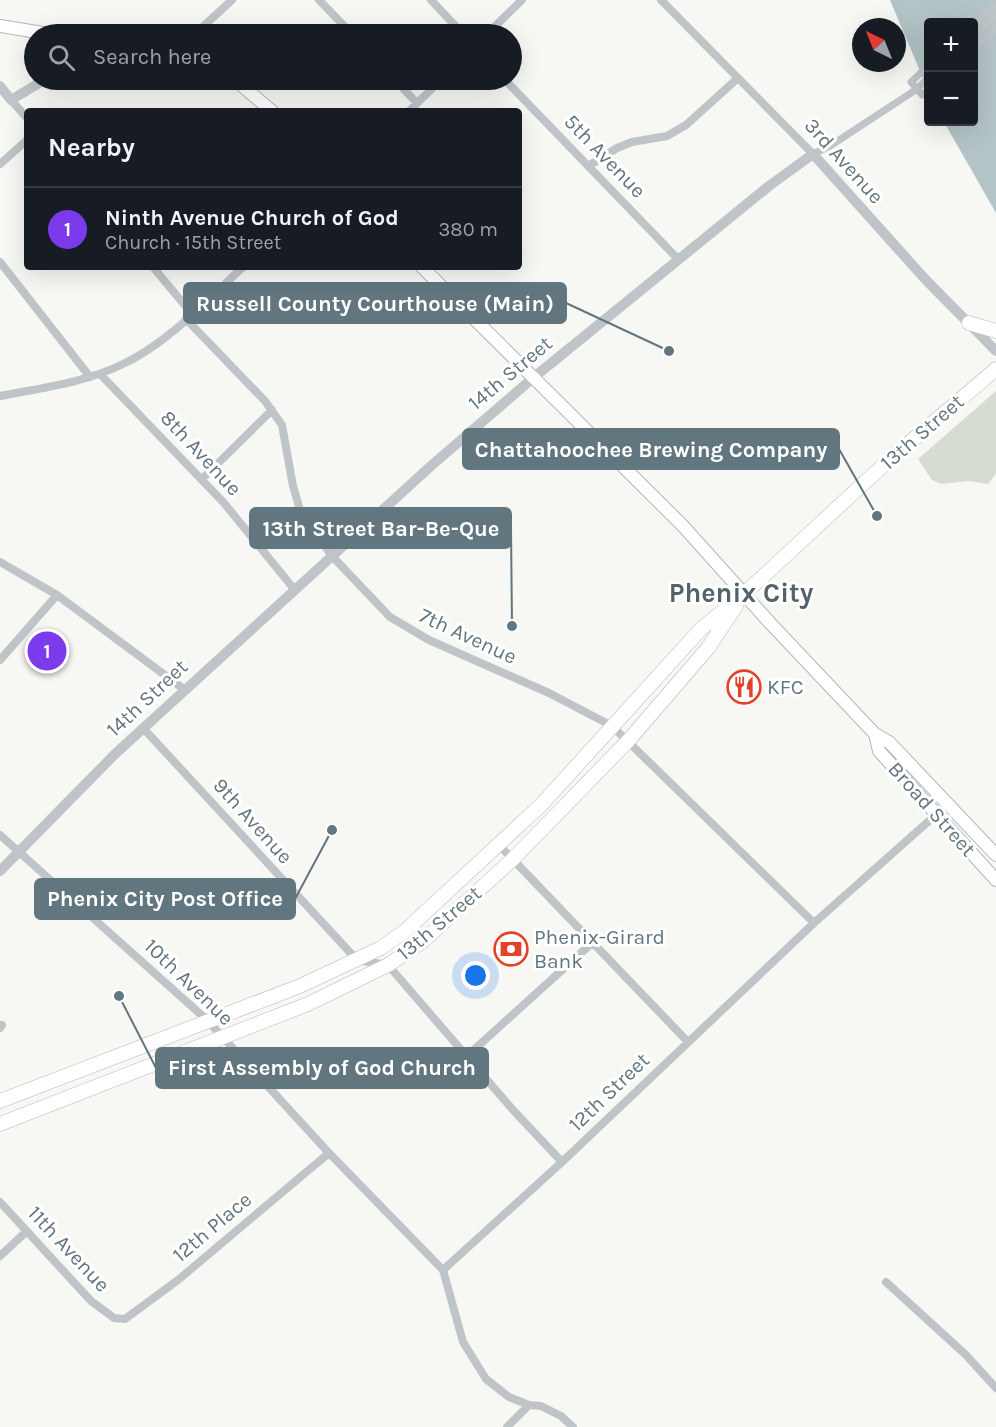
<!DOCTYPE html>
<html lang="en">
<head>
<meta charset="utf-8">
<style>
	:root { --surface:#171b24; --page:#20242c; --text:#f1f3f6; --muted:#9ea1a6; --line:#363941; --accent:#7c3aed }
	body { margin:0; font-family:Karla,sans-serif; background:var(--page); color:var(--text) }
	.controls { position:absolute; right:18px; top:18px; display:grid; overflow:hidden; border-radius:6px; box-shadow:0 6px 24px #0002 }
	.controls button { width:54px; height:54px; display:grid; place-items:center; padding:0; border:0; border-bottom:2px solid var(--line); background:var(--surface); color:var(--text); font:30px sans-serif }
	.compass { position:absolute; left:852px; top:18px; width:54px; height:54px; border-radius:50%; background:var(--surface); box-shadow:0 6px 24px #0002; rotate:317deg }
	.you { position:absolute; left:476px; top:976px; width:21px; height:21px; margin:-15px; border:4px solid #fff; border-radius:50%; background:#1a73e8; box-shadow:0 0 0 9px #1a73e833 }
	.badge { display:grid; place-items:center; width:39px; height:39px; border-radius:50%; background:var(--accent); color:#fff; font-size:20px; font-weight:700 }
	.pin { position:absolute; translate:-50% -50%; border:3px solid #fff; box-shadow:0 2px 6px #0006 }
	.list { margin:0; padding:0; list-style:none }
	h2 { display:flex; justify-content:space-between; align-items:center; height:78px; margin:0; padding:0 24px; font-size:26px }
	h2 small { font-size:20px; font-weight:400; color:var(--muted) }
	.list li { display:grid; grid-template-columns:39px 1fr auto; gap:18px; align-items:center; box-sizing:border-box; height:84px; padding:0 24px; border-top:2px solid var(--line) }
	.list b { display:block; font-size:22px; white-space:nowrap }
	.list p { margin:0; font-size:20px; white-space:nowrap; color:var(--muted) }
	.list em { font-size:20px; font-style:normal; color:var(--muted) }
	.icon { flex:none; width:33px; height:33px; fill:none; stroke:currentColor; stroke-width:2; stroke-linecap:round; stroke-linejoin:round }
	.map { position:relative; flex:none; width:996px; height:1427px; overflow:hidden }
	.search { position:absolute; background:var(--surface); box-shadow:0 6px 24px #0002; left:24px; top:24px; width:498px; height:66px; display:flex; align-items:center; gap:15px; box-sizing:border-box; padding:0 21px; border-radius:33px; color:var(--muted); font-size:22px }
	.panel { position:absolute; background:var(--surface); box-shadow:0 6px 24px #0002; left:24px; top:108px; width:498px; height:162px; border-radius:6px }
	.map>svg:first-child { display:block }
	.green { fill:#d7dcd3 }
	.water { fill:#b4c4c6 }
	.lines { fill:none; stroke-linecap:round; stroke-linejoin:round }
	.secondary-casing { stroke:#b0b8bb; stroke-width:14 }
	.primary-casing { stroke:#b2b8bb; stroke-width:15 }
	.pedestrian { stroke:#bec4c7; stroke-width:7 }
	.minor { stroke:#bec4c7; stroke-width:8 }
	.tertiary { stroke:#bec4c7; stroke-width:10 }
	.secondary { stroke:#fff; stroke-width:12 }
	.primary { stroke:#fff; stroke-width:14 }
	.pedestrian-bridge { stroke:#bec4c7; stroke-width:7 }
	.labels { text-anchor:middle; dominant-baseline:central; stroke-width:6; stroke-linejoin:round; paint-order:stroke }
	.street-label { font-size:21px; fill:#62767f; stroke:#fff }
	.poi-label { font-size:21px; fill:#62767f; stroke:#fff; text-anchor:start }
	.district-label { font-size:27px; font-weight:bold; fill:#54636a; stroke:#fff }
	.leader { fill:none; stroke:#62767f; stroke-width:2 }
	.callout-dot { fill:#62767f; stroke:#fff; stroke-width:2 }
	.callout { fill:#62767f; stroke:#62767f; stroke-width:2 }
	.callout-label { font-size:22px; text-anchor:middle; font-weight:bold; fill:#fff }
</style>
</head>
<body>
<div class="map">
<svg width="996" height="1427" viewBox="0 0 996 1427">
	<rect width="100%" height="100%" fill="#f7f7f4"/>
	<path class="green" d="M996,391V474L988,484L968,481L941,484L932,480L918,459Z"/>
	<path class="water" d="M890,0H996V213L944,122H974V22H928V90Z"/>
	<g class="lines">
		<defs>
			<path id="secondary" d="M0,26L43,33L124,34
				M235,80L272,111
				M422,267L683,526L771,624L875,734L889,742L996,855
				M875,734L879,751L996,880"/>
			<path id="primary" d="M969,323L996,331
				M0,1101L300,986L381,948L405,931L541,805L701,629L744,594L888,461L996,369
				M0,1124L308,1004L388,965L423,941L513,859L628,741L708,648L736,606"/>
		</defs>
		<use href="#secondary" class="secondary-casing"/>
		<use href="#primary" class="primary-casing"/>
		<path class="pedestrian" d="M974,25L996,5
			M974,37L996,16
			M974,48L996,28
			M813,154L830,146L917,89L928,78"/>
		<path class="minor" d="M319,0L352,34
			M431,0L463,34
			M661,0L813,154
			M195,34L232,0
			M487,34L522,0
			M395,80L417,103
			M505,80L678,259
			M11,100L27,118
			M409,111L441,80
			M0,164L27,140
			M590,165L617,148L632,142L667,136L686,125L738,78
			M0,262L90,377
			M153,267L192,314
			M186,319L265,401L282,425L293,486L300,510L331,555L390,617L429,640L549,693L612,726L814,923
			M100,374L224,503L294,589
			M0,396C41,388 83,383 121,365C167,344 206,301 243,267
			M202,479L272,410
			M0,562L57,595L185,690
			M0,660L57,595
			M144,729L357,960L388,965L513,1110L562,1162
			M0,835L207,1020L329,1153L443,1270L463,1342L486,1379L509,1397L529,1405L541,1406L561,1416L573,1427
			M499,845L688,1042
			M0,1028L2,1025
			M467,1056L592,943
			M0,1202L91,1301L114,1318L125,1319L178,1280L329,1153
			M0,1256L27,1231
			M443,1270L562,1162L814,923L948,804
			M886,1282L966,1355L996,1388
			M507,1427L529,1405"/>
		<path class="tertiary" d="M0,86L11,100L44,80
			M0,871L115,754L432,465L533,378L769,186L813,154L925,279L996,351"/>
		<use href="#secondary" class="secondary"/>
		<use href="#primary" class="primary"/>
		<path class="pedestrian-bridge" d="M928,66L911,82L922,95L928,90"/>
	</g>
	<defs>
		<symbol id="restaurant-ring" viewBox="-11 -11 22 22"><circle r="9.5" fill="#fff" stroke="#e34229" stroke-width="1.5"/><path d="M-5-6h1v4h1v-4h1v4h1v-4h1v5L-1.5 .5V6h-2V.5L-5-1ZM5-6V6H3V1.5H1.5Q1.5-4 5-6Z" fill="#e34229"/></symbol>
		<symbol id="bank-ring" viewBox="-11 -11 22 22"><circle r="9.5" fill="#fff" stroke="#e34229" stroke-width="1.5"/><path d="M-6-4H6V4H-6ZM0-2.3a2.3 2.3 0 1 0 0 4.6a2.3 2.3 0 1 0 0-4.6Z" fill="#e34229"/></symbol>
	</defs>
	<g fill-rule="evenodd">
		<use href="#restaurant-ring" x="725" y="668" width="38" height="38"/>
		<use href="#bank-ring" x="492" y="930" width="38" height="38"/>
	</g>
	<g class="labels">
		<g class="street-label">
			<text transform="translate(605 156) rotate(46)">5th Avenue</text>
			<text transform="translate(844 161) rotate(48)">3rd Avenue</text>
			<text transform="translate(510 373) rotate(-40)">14th Street</text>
			<text transform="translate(922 432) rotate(-41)">13th Street</text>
			<text transform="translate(201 453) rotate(47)">8th Avenue</text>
			<text transform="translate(468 636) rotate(25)">7th Avenue</text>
			<text transform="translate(147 698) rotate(-43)">14th Street</text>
			<text transform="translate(932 809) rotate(48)">Broad Street</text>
			<text transform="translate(253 821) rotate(48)">9th Avenue</text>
			<text transform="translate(439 923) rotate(-40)">13th Street</text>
			<text transform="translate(189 982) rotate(44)">10th Avenue</text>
			<text transform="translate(609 1092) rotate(-44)">12th Street</text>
			<text transform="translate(212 1227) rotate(-40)">12th Place</text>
			<text transform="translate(69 1249) rotate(47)">11th Avenue</text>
		</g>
		<g class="poi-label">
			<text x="767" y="687">KFC</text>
			<text x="534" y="937">Phenix-Girard<tspan x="534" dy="24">Bank</tspan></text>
		</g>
		<g class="district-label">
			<text x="741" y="593">Phenix City</text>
		</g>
	</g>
	<path class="leader" d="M669 351L566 303M877 516L839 449M512 626L511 528M332 830L295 899M119 996L156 1068"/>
	<g class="callout-dot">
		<circle cx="669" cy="351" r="6"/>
		<circle cx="877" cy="516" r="6"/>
		<circle cx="512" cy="626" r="6"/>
		<circle cx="332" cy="830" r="6"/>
		<circle cx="119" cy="996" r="6"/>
	</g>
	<g class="callout">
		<rect x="184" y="283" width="382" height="40" rx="6"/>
		<rect x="463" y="429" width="376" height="40" rx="6"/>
		<rect x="250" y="508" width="261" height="40" rx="6"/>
		<rect x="35" y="879" width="260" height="40" rx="6"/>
		<rect x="156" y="1048" width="332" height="40" rx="6"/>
	</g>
	<g class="callout-label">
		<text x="375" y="311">Russell County Courthouse (Main)</text>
		<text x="651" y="457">Chattahoochee Brewing Company</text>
		<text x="381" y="536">13th Street Bar-Be-Que</text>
		<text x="165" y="906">Phenix City Post Office</text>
		<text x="322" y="1075">First Assembly of God Church</text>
	</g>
</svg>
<div class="controls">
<button>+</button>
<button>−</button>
</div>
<svg class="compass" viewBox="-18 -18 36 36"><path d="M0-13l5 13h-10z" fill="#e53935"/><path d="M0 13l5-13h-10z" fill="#9ea1a6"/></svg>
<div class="you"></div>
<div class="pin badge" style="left:47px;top:651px">1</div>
<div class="search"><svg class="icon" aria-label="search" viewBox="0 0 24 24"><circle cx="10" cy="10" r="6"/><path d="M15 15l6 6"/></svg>Search here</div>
<section class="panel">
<h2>Nearby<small></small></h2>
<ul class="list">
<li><span class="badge">1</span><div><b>Ninth Avenue Church of God</b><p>Church · 15th Street</p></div><em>380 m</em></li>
</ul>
</section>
</div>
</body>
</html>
